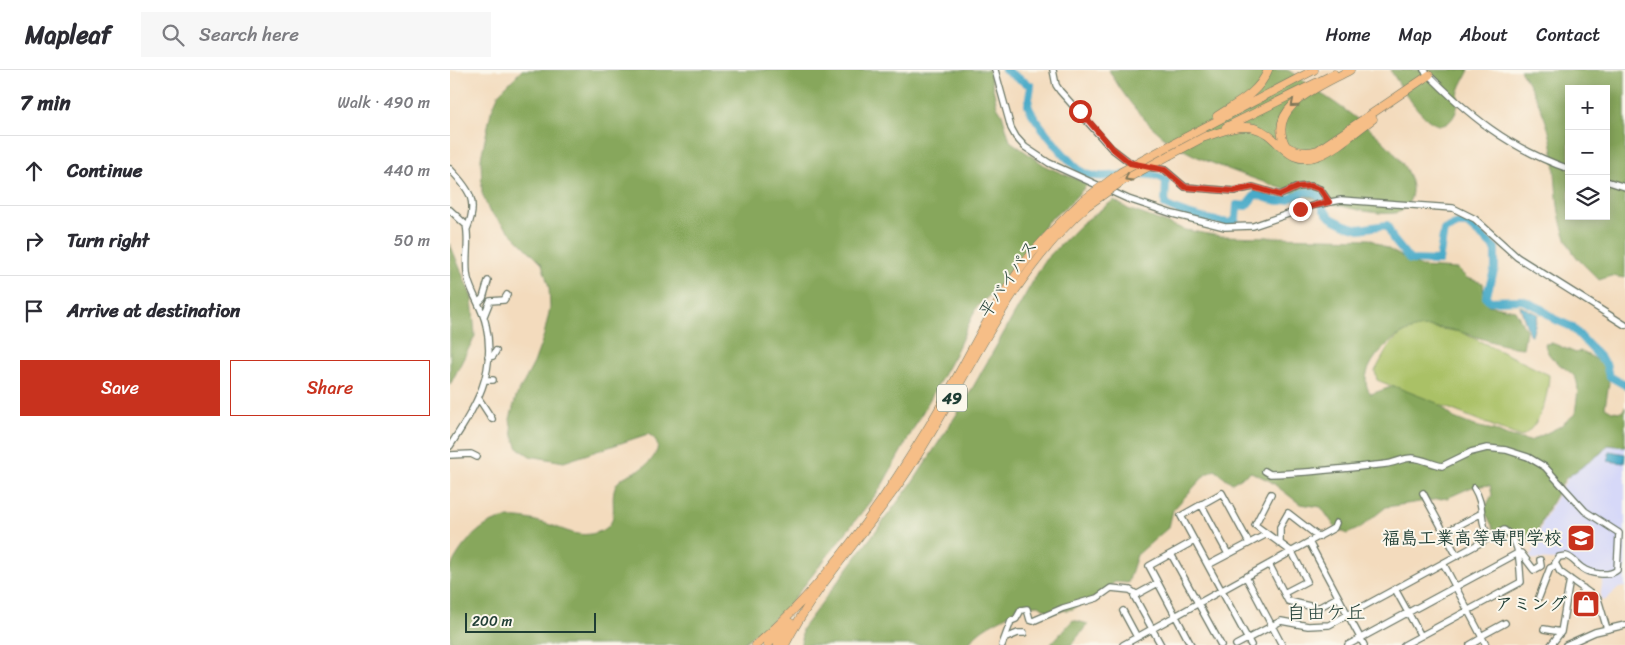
<!DOCTYPE html>
<html lang="en">
<head>
<meta charset="utf-8">
<style>
	:root { --surface:#fff; --page:#f7f7f7; --text:#2b2b33; --muted:#7c7c81; --line:#e1e1e2; --accent:#c8321e }
	body { margin:0; font-family:Sriracha,"Klee One",sans-serif; background:var(--page); color:var(--text) }
	.controls { position:absolute; right:15px; top:15px; display:grid; overflow:hidden; border-radius:0px; box-shadow:0 2px 12px #0003 }
	.controls button { width:45px; height:45px; display:grid; place-items:center; padding:0; border:0; border-bottom:1px solid var(--line); background:var(--surface); color:var(--text); font:25px sans-serif }
	.scale { position:absolute; left:15px; bottom:12px; width:131px; box-sizing:border-box; padding-left:5px; border:2px solid #1f3d34; border-top:0; font-size:14px; line-height:18px; white-space:nowrap; color:#1f3d34; -webkit-text-stroke:4px #fbf7ec; paint-order:stroke }
	.stop { position:absolute; width:15px; height:15px; margin:-11px; border:4px solid #c8321e; border-radius:50%; background:#fff }
	.stop.end { background:#c8321e; border-color:#fff; box-shadow:0 1px 5px #0008 }
	.list { margin:0; padding:0; list-style:none }
	h2 { display:flex; justify-content:space-between; align-items:center; height:65px; margin:0; padding:0 20px; font-size:21px }
	h2 small { font-size:16px; font-weight:400; color:var(--muted) }
	.list li { display:grid; grid-template-columns:32px 1fr auto; gap:15px; align-items:center; box-sizing:border-box; height:70px; padding:0 20px; border-top:1px solid var(--line) }
	.list b { display:block; font-size:19px; white-space:nowrap }
	.list em { font-size:16px; font-style:normal; color:var(--muted) }
	.actions { display:flex; gap:10px; padding:15px 20px }
	.actions a { flex:1; padding:11px 0; border:1px solid var(--accent); border-radius:0px; text-align:center; font-size:18px; color:var(--accent) }
	.actions .main { background:var(--accent); color:#fff }
	.icon { flex:none; width:28px; height:28px; fill:none; stroke:currentColor; stroke-width:2; stroke-linecap:round; stroke-linejoin:round }
	.map { position:relative; flex:none; width:1175px; height:575px; overflow:hidden }
	header { display:flex; align-items:center; gap:30px; box-sizing:border-box; height:70px; padding:0 25px; background:var(--surface); border-bottom:1px solid var(--line) }
	header strong { font-size:24px }
	nav { display:flex; gap:28px; margin-inline-start:auto; font-size:18px }
	.search { width:350px; height:45px; background:var(--page); display:flex; align-items:center; gap:12px; box-sizing:border-box; padding:0 18px; border-radius:0px; color:var(--muted); font-size:19px }
	main { display:flex }
	aside { flex:1; background:var(--surface) }
	.map>svg:first-child { display:block }
	.built { fill:#d6d8f8 }
	.green { fill:#aac166; stroke:#647f4d }
	.forest { fill:#87a75b; stroke:#537248; fill-rule:evenodd }
	.water { fill:#49aac8; stroke:#34747e }
	.lines { fill:none; stroke-linecap:round; stroke-linejoin:round }
	.river { stroke:#49aac8; stroke-width:8 }
	.minor-casing { stroke:#697464; stroke-width:8 }
	.highway-casing { stroke:#697464; stroke-width:9 }
	.minor { stroke:#fff; stroke-width:5.5 }
	.highway { stroke:#f6be87; stroke-width:8 }
	.highway-bridge-casing { stroke:#697464; stroke-width:9; stroke-linecap:butt }
	.highway-bridge { stroke:#f6be87; stroke-width:8 }
	.oneway { stroke:#807759 }
	.route { stroke:#c8321e; stroke-width:6 }
	.labels { text-anchor:middle; dominant-baseline:central; stroke-width:4; stroke-linejoin:round; paint-order:stroke }
	.shield { fill:#fbf7ec; stroke:#61756b; stroke-width:1 }
	.shield-label { font-size:16px; font-weight:bold; fill:#1f3d34 }
	.street-label { font-size:18px; fill:#1f3d34; stroke:#fbf7ec }
	.poi-label { font-size:18px; font-weight:bold; fill:#1f3d34; stroke:#fbf7ec; text-anchor:end }
	.quarter-label { font-size:20px; fill:#1f3d34; stroke:#fbf7ec }
</style>
</head>
<body>
<header>
<strong>Mapleaf</strong>
<div class="search"><svg class="icon" aria-label="search" viewBox="0 0 24 24"><circle cx="10" cy="10" r="6"/><path d="M15 15l6 6"/></svg>Search here</div>
<nav><a>Home</a><a>Map</a><a>About</a><a>Contact</a></nav>
</header>
<main>
<aside>
<h2>7 min<small>Walk · 490 m</small></h2>
<ul class="list">
<li><svg class="icon" aria-label="ahead" viewBox="0 0 24 24"><path d="M12 20V5M6 11l6-6 6 6"/></svg><div><b>Continue</b></div><em>440 m</em></li>
<li><svg class="icon" aria-label="right" viewBox="0 0 24 24"><path d="M7 20v-9h11M14 6l5 5-5 5"/></svg><div><b>Turn right</b></div><em>50 m</em></li>
<li><svg class="icon" aria-label="arrive" viewBox="0 0 24 24"><path d="M6 21V4h12l-3 4 3 4H6"/></svg><div><b>Arrive at destination</b></div></li>
</ul>
<div class="actions"><a class="main">Save</a><a>Share</a></div>
</aside>
<div class="map">
<svg width="1175" height="575" viewBox="0 0 1175 575">
	<rect width="100%" height="100%" fill="#fbf7ec"/>
	<filter id="ink" filterUnits="userSpaceOnUse"><feTurbulence type="fractalNoise" baseFrequency=".02" numOctaves="2"/><feDisplacementMap in="SourceGraphic" scale="10" xChannelSelector="R" yChannelSelector="G"/><feConvolveMatrix kernelMatrix="1 2 1 2 8 2 1 2 1" color-interpolation-filters="sRGB"/></filter>
	<filter id="wash" filterUnits="userSpaceOnUse"><feTurbulence type="fractalNoise" baseFrequency=".0096" numOctaves="4" result="noise"/><feDisplacementMap in="SourceGraphic" scale="20" xChannelSelector="R" yChannelSelector="G"/><feGaussianBlur stdDeviation="1.12" result="paint"/><feColorMatrix in="noise" values="0 0 0 0 0 0 0 0 0 0 0 0 0 0 0 0 0 1.4 0 .05"/><feComposite in="paint" operator="in"/></filter>
	<g filter="url(#wash)">
		<rect width="100%" height="100%" fill="#f3dbbd"/>
		<path class="built" d="M1175,369V517L1169,518L1154,531L1150,528L1153,508L1137,506L1114,488L1109,490L1080,489L1094,449L1129,388L1159,372Z"/>
		<path class="green" d="M972,256L1011,262L1099,305C1098,327 1091,355 1071,367L927,310L925,301C940,275 941,265 972,256Z"/>
		<path class="forest" d="M72,0H539L547,36L552,44L560,71L597,97L638,114L619,134L597,152L547,218L526,238L505,284L430,419L335,540L291,575H0C0,559 0,512 0,499C3,491 10,480 16,473C38,448 57,443 90,452C113,457 127,471 151,461C174,452 155,424 169,411C174,405 185,403 192,398C205,389 216,373 198,364L114,392L80,386L68,378L63,366L60,349L66,327L84,293L94,265L100,238L99,217L92,194L39,141L32,123L31,88L41,42L49,23Z
			M659,0C701,0 742,0 784,0C801,0 820,0 837,0C842,1 858,15 864,19C890,36 991,100 954,139C935,160 778,100 750,88C736,82 719,72 708,62C689,46 671,22 659,0Z
			M940,0H1019C1016,7 1011,14 1009,21C1007,28 1009,37 1005,44C986,81 951,15 940,0Z
			M1070,0H1175V208L1161,206L1149,210C1140,200 1127,190 1121,179C1105,150 1107,113 1103,81C1099,52 1086,24 1070,0ZM1119,19H1156V146H1119Z
			M664,130L678,139L736,160L770,166L920,169L971,197L1008,199L1017,208L1033,213L1034,225L1038,235L1065,240L1076,260L1073,278C1028,275 979,236 939,273C931,280 925,286 920,296C915,305 914,316 921,324L944,316L987,333L1004,348L1024,356L1044,360L1057,366L1080,371L1109,357L1125,344C1126,334 1129,321 1127,312C1124,298 1098,295 1095,274L1102,273L1126,283L1130,281L1154,293L1159,313L1155,337L1162,341L1172,342L1175,337V377L1158,375L1151,383L1115,409L1093,448L1085,469L1074,474L1060,461H1045L1034,440L1042,425L1040,415L1022,417L997,428L936,437L910,458L897,464L885,457L871,437L850,434L820,411L801,402L782,413L765,400L756,404L723,440L719,457L687,485L678,513L665,512L643,529L638,530L623,539L600,543L589,535L570,536C553,552 532,553 518,575H351L352,559L465,409L514,333L595,190L630,155Z
			M0,174L22,228L25,266L0,315Z
			M623,550L638,554L621,575H600Z"/>
		<path class="water" d="M1070,236L1088,244L1082,266L1079,264Z
			M1159,381L1175,384L1174,393L1158,391Z"/>
		<g class="lines">
			<path class="river" d="M555,0L581,16L578,35L580,40C588,54 623,99 636,104C656,112 700,96 716,111L715,135C735,145 758,150 780,153L786,149L787,135L796,136L806,124C813,127 822,131 830,131C846,130 854,114 871,127L873,139L881,148L895,155L909,159L937,155L943,169L960,190L989,191L994,160L1008,154H1017L1045,178V198L1036,227L1040,231L1072,230L1090,238L1104,249L1122,257L1156,294L1159,306L1175,315"/>
		</g>
	</g>
	<g filter="url(#ink)">
		<g class="lines">
			<defs>
				<path id="minor" d="M545,0L561,58L566,67L575,77L599,93L678,129L723,144L775,157L803,156L865,135L891,130L1003,138L1025,149L1067,187L1175,255
					M603,0L606,15L610,21L661,78L678,91L682,94L715,100L735,117L784,121L803,117L830,125L848,117L861,116L870,119L879,132
					M974,0C1018,45 1058,78 1119,99
					M0,99C19,119 29,131 17,159
					M1156,111L1175,117
					M0,140L16,155C20,173 14,191 18,209C22,225 33,239 36,255C47,304 25,337 0,376
					M28,233L33,228L38,211
					M34,246L40,231L54,230L57,225
					M38,287L43,286L46,281
					M35,310H43
					M29,329L42,349
					M0,385L21,384L27,387
					M815,401L820,404C859,403 898,398 936,394C945,393 953,388 962,388C973,389 982,394 992,396L1021,382L1037,378L1056,380L1078,387L1095,397L1135,441L1169,463L1167,500C1159,507 1140,504 1132,498C1126,494 1123,488 1116,486L1109,487L1105,493L1110,502L1148,529L1157,559
					M1024,418C1036,438 1028,449 1039,468
					M973,423L1007,486
					M821,424L805,455L842,482L857,511L834,523
					M751,434L778,484
					M994,463L1032,443
					M859,472L914,575
					M799,473L772,423L731,446L801,575
					M830,474V457L838,443L869,467
					M721,484L771,575
					M993,493L1036,575
					M819,494L838,531L868,538L888,527
					M758,495L817,464
					M796,507L832,575
					M708,513L684,526L711,575
					M945,519L971,566
					M1089,527L1100,498L1105,496
					M673,541L687,567
					M1128,544L1133,518
					M1094,559L1111,562
					M1031,566L1055,553
					M556,568L568,563H574
					M552,575L561,551L566,549L571,540L577,539L580,550L583,551L613,538L647,528L661,518L680,520L686,524
					M673,575L884,458L886,453
					M741,575L699,496L744,471
					M786,575L831,551L858,556L879,555L1054,460C1071,470 1069,494 1071,512L954,575
					M898,575L1068,483H1071L1084,500L1091,496L1090,490
					M1020,575L1032,568
					M1101,575L1111,562L1120,509
					M1116,575L1145,562L1175,555"/>
				<path id="highway" d="M900,0C874,15 814,36 836,76C846,82 856,84 868,80L979,5
					M767,46C787,33 809,23 818,0
					M776,57L884,4
					M752,68C768,63 787,54 804,58C830,64 835,98 868,86C887,79 906,61 923,49
					M715,78L864,0
					M720,85L756,66
					M306,575C375,517 433,432 479,356C513,300 539,239 579,187C595,167 613,150 631,132
					M318,575L338,551
					M328,575L341,553
					M335,575C364,517 416,462 453,408C514,318 554,210 637,136"/>
			</defs>
			<use href="#minor" class="minor-casing"/>
			<use href="#highway" class="highway-casing"/>
			<use href="#minor" class="minor"/>
			<use href="#highway" class="highway"/>
			<defs>
				<path id="highway-bridge" d="M631,132L671,102L715,78
					M637,136L674,110L720,85"/>
			</defs>
			<use href="#highway-bridge" class="highway-bridge-casing"/>
			<use href="#highway-bridge" class="highway-bridge"/>
		</g>
		<defs><path id="oneway-chevron" d="M-2-3.5L2.5 0L-2 3.5" fill="none" stroke-width="1.6" stroke-linecap="round" stroke-linejoin="round" transform="scale(1.25)"/></defs>
		<g class="oneway">
			<use href="#oneway-chevron" transform="translate(844 34) rotate(139)"/>
			<use href="#oneway-chevron" transform="translate(678 108) rotate(149)"/>
		</g>
	</g>
	<g class="lines" filter="url(#ink)">
		<path class="route" d="M630,41L662,78L680,93L715,100L735,117L784,121L803,117L830,125L848,117L861,116L870,119L879,132L850,139"/>
	</g>
	<defs>
		<symbol id="university-square" viewBox="-11 -11 22 22"><rect x="-9" y="-9" width="18" height="18" rx="4" fill="#c8321e" stroke="#fbf7ec"/><path d="M0-5L7-2L0 1L-7-2ZM-4 1L0 2.5L4 1V4Q0 6-4 4Z" fill="#fff"/></symbol>
		<symbol id="shop-square" viewBox="-11 -11 22 22"><rect x="-9" y="-9" width="18" height="18" rx="4" fill="#c8321e" stroke="#fbf7ec"/><path d="M-5-2.5h2.3a2.7 3.5 0 0 1 5.4 0H5L5.5 6h-11ZM-1.5-2.5h3a1.5 2.3 0 0 0-3 0Z" fill="#fff"/></symbol>
	</defs>
	<g fill-rule="evenodd">
		<use href="#university-square" x="1115" y="452" width="32" height="32"/>
		<use href="#shop-square" x="1120" y="518" width="32" height="32"/>
	</g>
	<g class="labels">
		<rect class="shield" x="487" y="314.5" width="30" height="27" rx="4"/>
		<g class="shield-label">
			<text x="502" y="328">49</text>
		</g>
		<g class="street-label">
			<text transform="translate(558 209) rotate(-56)">平バイパス</text>
		</g>
		<g class="poi-label">
			<text x="1112" y="468">福島工業高等専門学校</text>
			<text x="1117" y="534">アミング</text>
		</g>
		<g class="quarter-label">
			<text x="876" y="542">自由ケ丘</text>
		</g>
	</g>
</svg>
<div class="controls">
<button>+</button>
<button>−</button>
<button><svg class="icon" aria-label="layers" viewBox="0 0 24 24"><path d="M12 4l9 5-9 5-9-5zM3 14l9 5 9-5"/></svg></button>
</div>
<div class="scale">200 m</div>
<div class="stop" style="left:630px;top:41px"></div>
<div class="stop end" style="left:850px;top:139px"></div>
</div>
</main>
</body>
</html>
